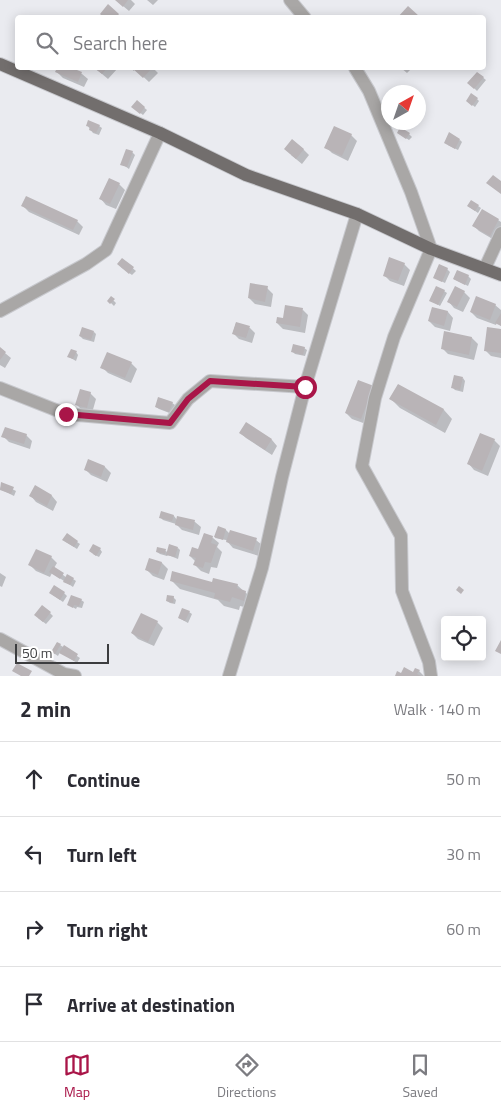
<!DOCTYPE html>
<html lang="en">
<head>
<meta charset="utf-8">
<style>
	:root { --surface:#fff; --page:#f2f2f3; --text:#2b2b33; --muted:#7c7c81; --line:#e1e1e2; --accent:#a91548 }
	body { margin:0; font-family:"Titillium Web",sans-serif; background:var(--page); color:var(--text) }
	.controls { position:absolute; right:15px; bottom:15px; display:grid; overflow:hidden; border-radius:5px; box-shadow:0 2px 12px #0003 }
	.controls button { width:45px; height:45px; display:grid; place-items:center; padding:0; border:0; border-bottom:1px solid var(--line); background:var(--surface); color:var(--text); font:25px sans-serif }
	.compass { position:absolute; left:381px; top:85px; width:45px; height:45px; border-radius:50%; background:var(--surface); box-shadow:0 2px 12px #0003; rotate:40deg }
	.scale { position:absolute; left:15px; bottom:12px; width:94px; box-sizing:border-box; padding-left:5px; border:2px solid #3c3d3f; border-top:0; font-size:14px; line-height:18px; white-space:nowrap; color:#3c3d3f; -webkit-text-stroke:4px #fff; paint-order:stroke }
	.stop { position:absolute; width:15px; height:15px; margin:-11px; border:4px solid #a91548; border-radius:50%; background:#fff }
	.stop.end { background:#a91548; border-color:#fff; box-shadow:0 1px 5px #0008 }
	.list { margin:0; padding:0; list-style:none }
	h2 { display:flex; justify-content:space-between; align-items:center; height:65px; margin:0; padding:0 20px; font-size:21px }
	h2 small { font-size:16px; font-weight:400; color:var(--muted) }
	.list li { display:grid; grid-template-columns:32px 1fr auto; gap:15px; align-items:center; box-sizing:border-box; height:75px; padding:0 20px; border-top:1px solid var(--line) }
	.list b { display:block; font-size:19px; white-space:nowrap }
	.list em { font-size:16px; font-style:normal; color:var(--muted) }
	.icon { flex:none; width:28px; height:28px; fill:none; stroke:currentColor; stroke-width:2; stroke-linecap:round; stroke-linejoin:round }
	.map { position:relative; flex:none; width:501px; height:676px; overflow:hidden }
	.search { position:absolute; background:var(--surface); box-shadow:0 2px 12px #0003; left:15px; right:15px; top:15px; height:55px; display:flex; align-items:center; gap:12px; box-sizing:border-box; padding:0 18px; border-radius:5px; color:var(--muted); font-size:19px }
	.sheet { height:365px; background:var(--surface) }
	nav { display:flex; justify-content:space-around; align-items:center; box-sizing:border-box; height:70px; border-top:1px solid var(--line); background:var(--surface); font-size:14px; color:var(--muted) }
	nav a { display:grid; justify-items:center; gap:2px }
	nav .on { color:var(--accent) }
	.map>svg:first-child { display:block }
	.shadow { fill:#0003 }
	.building { fill:#b9b4b7 }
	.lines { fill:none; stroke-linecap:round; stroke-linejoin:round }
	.minor-casing { stroke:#c7c8cd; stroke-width:14 }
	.major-casing { stroke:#c7c8cd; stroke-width:14 }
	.minor { stroke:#a9a7a6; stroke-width:12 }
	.major { stroke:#726e6d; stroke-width:12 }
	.route { stroke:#a91548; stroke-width:6 }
</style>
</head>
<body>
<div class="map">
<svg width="501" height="676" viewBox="0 0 501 676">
	<rect width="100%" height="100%" fill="#eaebf0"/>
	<path class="shadow" d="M116,0H131L135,4L129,11Z
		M147,0H158L153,5Z
		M59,68H69L82,74L88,79L84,87L63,78L57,72Z
		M95,68H118L108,79Z
		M130,68H153L158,73L149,82L135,69L134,71Z
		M401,68H412L407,73Z
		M477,73L486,80L477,91L469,83Z
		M477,99L479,101L475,107L470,103Z
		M137,102L147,110L143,115L133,107Z
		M87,125L99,126L102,128L99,135L93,133Z
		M409,134L412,137L409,140L401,135Z
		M351,135L357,141L348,161L332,153L326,147Z
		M460,140L462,142L458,150L448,145Z
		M303,149L309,155L302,164L291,155Z
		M132,152L135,155L129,169L122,164Z
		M119,184L125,190L116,209L106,205L101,199Z
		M23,206L77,221L83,227L79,235L29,212Z
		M468,206H478L481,208L478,213Z
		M498,220L501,222V231L496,241L479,231L474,226Z
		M122,259L136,271L132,275L121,267Z
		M404,264L410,270L404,286L390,281L384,275Z
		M447,269L450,272L445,283L435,278Z
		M468,276L471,279L468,286L454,279Z
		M267,288L273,294L271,307L255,304L249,298Z
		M444,291L447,293L440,306L431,300Z
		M464,292L470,298L463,312L454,308L449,302Z
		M111,298L116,303L114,306L109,301Z
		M495,305L501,310V326L497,322L496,325L477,318L471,312Z
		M433,308L448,312L453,318L450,331L435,327L429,321Z
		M303,310L308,315L305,333L283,329L277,323Z
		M236,323L250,328L255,333L252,343L239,339L233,333Z
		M501,330V358L491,356L485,350Z
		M94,332L96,334L94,342L83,339L80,336Z
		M472,338L478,344L474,360L448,354L442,348Z
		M304,348L307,350L305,356L295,354L292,351Z
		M0,349L11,358L5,368L0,365Z
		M76,352L78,355L76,361L69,357Z
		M131,363L137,369L131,383L108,373L102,367Z
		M463,378L465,381L463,392L455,390L452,387Z
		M398,385L444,410L452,419L445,433L400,408L391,399Z
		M373,387L366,424L352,419L346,413Z
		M90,393L96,399L92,413L82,410L76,404Z
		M172,403L175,405L172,414L159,409L156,407Z
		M246,424L272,440L277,446L272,455L246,438L241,433Z
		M26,435L32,441L30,449L9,442L3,436Z
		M494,440L500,446L488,476L474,470L469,464Z
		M89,460L105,467L111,473L107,482L91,475L85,469Z
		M2,484L16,491L14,496L0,489Z
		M35,487L52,496L57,502L53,511L36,502L31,496Z
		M161,513L174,516L177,520L195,522L201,527L199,535L182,530L176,524L163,520L160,517Z
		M219,527L226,530L230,534L256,540L262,545L259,556L233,548L226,540L215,538Z
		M204,534L213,538L219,543L217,547L222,552L217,568L211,567L209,574L201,571L195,565L196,562L190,556L199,550Z
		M66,542H77L80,544L77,549Z
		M178,548L180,550L178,559L168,555L167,556L160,554L157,552L166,551L168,553Z
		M100,549L102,552L99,557L93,554Z
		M51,557L57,563L54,568L67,578L73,579L76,581L73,587L52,573L50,577L36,571L30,565Z
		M150,559L162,563L168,569L164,580L153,576L147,570Z
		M0,573L6,577L2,587L0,586Z
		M171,580L237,585L255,601L253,609L240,606L239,610L224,606L218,600L180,589Z
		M64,593L67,596L63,602L53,595Z
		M173,597L176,600L175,604L170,603L167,601Z
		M81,600L84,602L82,608L77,607L76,609L69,605Z
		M189,612L192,614L188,623L179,618Z
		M50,613L53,616L46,624L38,618Z
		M157,622L163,628L154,646L138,639L132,633Z
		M57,643L80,658L77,663L60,652L58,656L52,652Z
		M419,671L424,676H396L414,674Z"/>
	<path class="building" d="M115,0H128L123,7Z
		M108,4L119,14L116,18H104L100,14Z
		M408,6L419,16L417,18H397Z
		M57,68H72L82,72L78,82L55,72Z
		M94,68H107L102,74Z
		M132,68H152L143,78Z
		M477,72L484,77L474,89L467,83Z
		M471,93L478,98L472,106L466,101Z
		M137,100L145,107L140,114L131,107Z
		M88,120L100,125L96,133L89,130L90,127L86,126Z
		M334,126L352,134L342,156L324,148Z
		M400,127L410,133L406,139L397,133Z
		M449,132L460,139L455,149L444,143Z
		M292,139L304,149L296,159L284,149Z
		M126,149L133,151L127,167L120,165Z
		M493,175L501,181V194L486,183Z
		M109,178L120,183L110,204L99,199Z
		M26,196L78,220L73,230L21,206Z
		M471,200L479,205L475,211L467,206Z
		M482,209L499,219L490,236L472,226Z
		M389,257L405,263L398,281L383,276Z
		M122,258L134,267L129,274L117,264Z
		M439,264L448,268L442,282L433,278Z
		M457,270L469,275L465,285L453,279Z
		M250,283L268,286L265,302L248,298Z
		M436,286L445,290L438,305L429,301Z
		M455,286L465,291L457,307L447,302Z
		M111,296L115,299L110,304L107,301Z
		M476,296L496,304L490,320L470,312Z
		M285,305L303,308L300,327L276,323L277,317L283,318Z
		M432,307L448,311L444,326L428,321Z
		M501,313V326L495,323Z
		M236,322L250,326L246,338L232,334Z
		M82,327L94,331L91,340L79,336Z
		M487,327L501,329V353L484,351Z
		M444,331L472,337L469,355L441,349Z
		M293,344L305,347L303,355L291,352Z
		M0,347L6,352L0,360Z
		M71,349L77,351L73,359L67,357Z
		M107,352L132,362L125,378L100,368Z
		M454,375L463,377L460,390L451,388Z
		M358,380L374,386L361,419L345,413Z
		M398,384L444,409L436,425L389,399Z
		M80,389L91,392L87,408L75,405Z
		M158,397L173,402L169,412L155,407Z
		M246,422L272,439L265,450L239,433Z
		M5,427L27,434L24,444L1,437Z
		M480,433L495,439L482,471L467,464Z
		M88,459L105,466L101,477L84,470Z
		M1,482L14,487L11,494L0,490Z
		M35,485L52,495L47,506L29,496Z
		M161,511L174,515L172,521L159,518Z
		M177,516L195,520L193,530L175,525Z
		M218,526L226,529L223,540L214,537Z
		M230,530L257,538L253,551L226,542Z
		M67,533L78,541L74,547L62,540Z
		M204,533L213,536L211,543L217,545L211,563L205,562L203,568L193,565L196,558L189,556L192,547L198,549Z
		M93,544L101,548L96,556L89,551Z
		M169,544L178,547L175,557L166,555Z
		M157,547L166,549L165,554L156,552Z
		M36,549L52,556L44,573L28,565Z
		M149,558L162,562L158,575L145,570Z
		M53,566L64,573L60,579L49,572Z
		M172,571L212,582L213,578L238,584L237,588L246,591L244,601L232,597L230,602L214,598L215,593L170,581Z
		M67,574L74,578L70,585L63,582Z
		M54,585L65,592L60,600L49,593Z
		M459,586L464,590L461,594L456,590Z
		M71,595L82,599L79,606L74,605L73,608L67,605Z
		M167,595L174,596L173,603L166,601Z
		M42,605L51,612L43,622L34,615Z
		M182,608L190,611L185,621L178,618Z
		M141,613L158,621L148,642L131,633Z
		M501,640V654L495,651Z
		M57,642L61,644L55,654L51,652Z
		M64,645L78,654L74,661L59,653Z
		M17,663L32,671L29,676H21L12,671Z
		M404,667L413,672L415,668L420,670L417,674L421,676H395L397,671L401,673Z"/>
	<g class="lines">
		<defs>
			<path id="minor" d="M290,0L305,18
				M355,68L369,91L411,192L431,249L394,337L375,398L362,466L401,536L402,591L429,662L431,676
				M485,268L501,233
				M0,311L86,264L106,250L160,133
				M0,388L66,414L170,423L188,399L210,381L305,387
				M0,639L64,674L75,676
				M229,676L262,568L282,477L305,387L357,214"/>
			<path id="major" d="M0,64L160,133L246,175L357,214L431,249L501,275"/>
		</defs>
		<use href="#minor" class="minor-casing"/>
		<use href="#major" class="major-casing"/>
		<use href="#minor" class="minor"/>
		<use href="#major" class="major"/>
	</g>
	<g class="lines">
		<path class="route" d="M66,414L170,423L188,399L210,381L305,387"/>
	</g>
</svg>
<div class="controls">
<button><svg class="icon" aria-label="locate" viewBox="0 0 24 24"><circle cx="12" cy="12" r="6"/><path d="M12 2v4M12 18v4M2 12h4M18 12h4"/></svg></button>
</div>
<svg class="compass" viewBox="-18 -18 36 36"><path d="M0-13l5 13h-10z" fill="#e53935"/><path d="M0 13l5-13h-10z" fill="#7c7c81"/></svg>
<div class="scale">50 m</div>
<div class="stop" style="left:305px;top:387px"></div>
<div class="stop end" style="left:66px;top:414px"></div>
<div class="search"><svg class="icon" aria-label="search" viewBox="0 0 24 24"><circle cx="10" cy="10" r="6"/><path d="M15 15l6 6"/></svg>Search here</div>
</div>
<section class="sheet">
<h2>2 min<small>Walk · 140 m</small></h2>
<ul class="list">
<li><svg class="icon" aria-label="ahead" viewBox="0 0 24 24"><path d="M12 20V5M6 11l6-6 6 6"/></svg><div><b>Continue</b></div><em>50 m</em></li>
<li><svg class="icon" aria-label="left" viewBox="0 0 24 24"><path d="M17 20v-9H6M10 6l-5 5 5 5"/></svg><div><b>Turn left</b></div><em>30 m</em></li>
<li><svg class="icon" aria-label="right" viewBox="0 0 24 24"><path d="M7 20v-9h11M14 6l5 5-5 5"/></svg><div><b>Turn right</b></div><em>60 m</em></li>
<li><svg class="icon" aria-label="arrive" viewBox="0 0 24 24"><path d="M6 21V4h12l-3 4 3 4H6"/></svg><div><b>Arrive at destination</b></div></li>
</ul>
</section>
<nav>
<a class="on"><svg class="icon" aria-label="map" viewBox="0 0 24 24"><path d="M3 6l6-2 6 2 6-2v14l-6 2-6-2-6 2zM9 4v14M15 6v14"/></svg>Map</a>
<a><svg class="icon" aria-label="directions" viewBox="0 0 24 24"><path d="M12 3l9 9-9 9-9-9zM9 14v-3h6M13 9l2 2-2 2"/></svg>Directions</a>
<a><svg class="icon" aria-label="saved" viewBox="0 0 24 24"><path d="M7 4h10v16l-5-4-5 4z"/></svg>Saved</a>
</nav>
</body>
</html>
